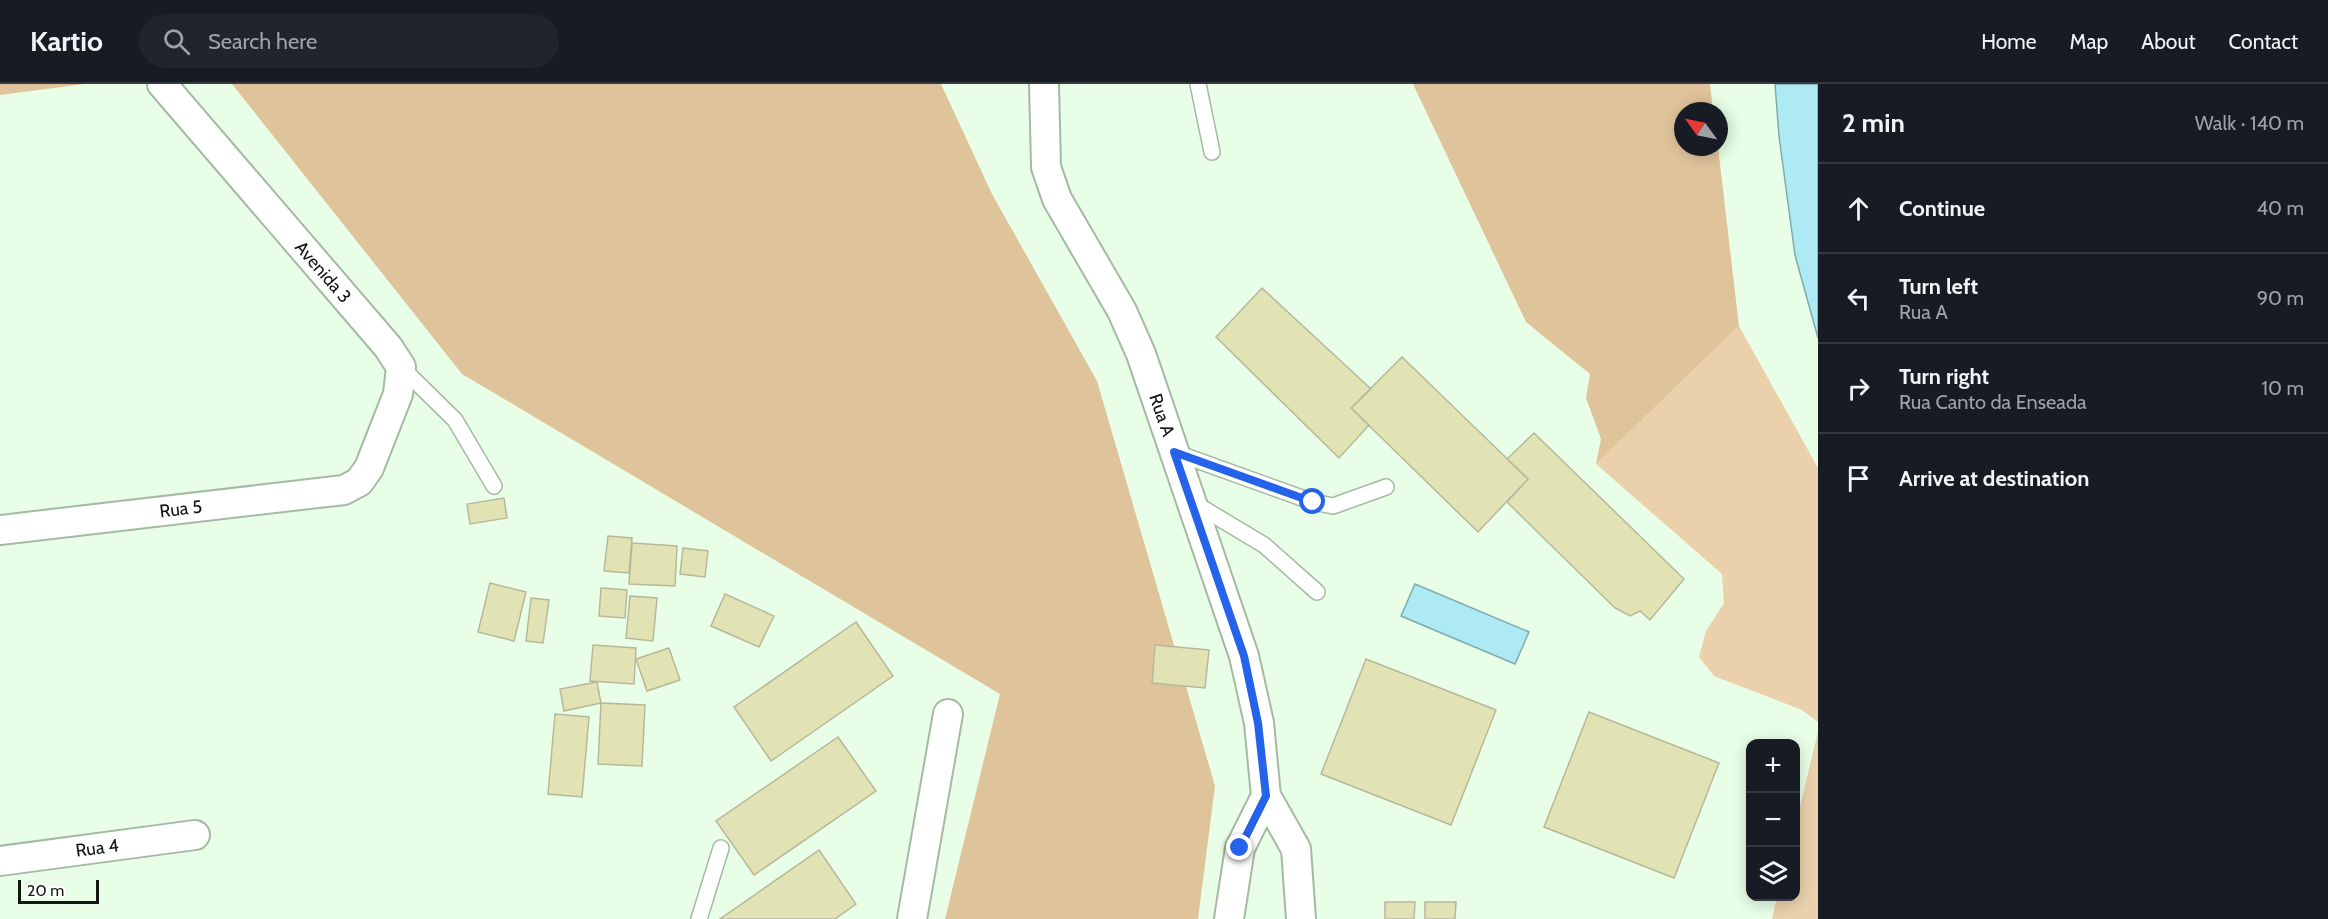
<!DOCTYPE html>
<html lang="en">
<head>
<meta charset="utf-8">
<style>
	:root { --surface:#171b24; --page:#20242c; --text:#f1f3f6; --muted:#9ea1a6; --line:#363941 }
	body { margin:0; font-family:Cabin,sans-serif; background:var(--page); color:var(--text) }
	.controls { position:absolute; right:18px; bottom:18px; display:grid; overflow:hidden; border-radius:12px; box-shadow:0 3px 15px #0003 }
	.controls button { width:54px; height:54px; display:grid; place-items:center; padding:0; border:0; border-bottom:2px solid var(--line); background:var(--surface); color:var(--text); font:30px sans-serif }
	.compass { position:absolute; left:1674px; top:18px; width:54px; height:54px; border-radius:50%; background:var(--surface); box-shadow:0 3px 15px #0003; rotate:303deg }
	.scale { position:absolute; left:18px; bottom:15px; width:81px; box-sizing:border-box; padding-left:6px; border:3px solid #111810; border-top:0; font-size:16px; line-height:21px; white-space:nowrap; color:#111810; -webkit-text-stroke:4px #fff; paint-order:stroke }
	.stop { position:absolute; width:18px; height:18px; margin:-14px; border:4px solid #2563eb; border-radius:50%; background:#fff }
	.stop.end { background:#2563eb; border-color:#fff; box-shadow:0 2px 6px #0008 }
	.list { margin:0; padding:0; list-style:none }
	h2 { display:flex; justify-content:space-between; align-items:center; height:78px; margin:0; padding:0 24px; font-size:26px }
	h2 small { font-size:20px; font-weight:400; color:var(--muted) }
	.list li { display:grid; grid-template-columns:39px 1fr auto; gap:18px; align-items:center; box-sizing:border-box; height:90px; padding:0 24px; border-top:2px solid var(--line) }
	.list b { display:block; font-size:22px; white-space:nowrap }
	.list p { margin:0; font-size:20px; white-space:nowrap; color:var(--muted) }
	.list em { font-size:20px; font-style:normal; color:var(--muted) }
	.icon { flex:none; width:33px; height:33px; fill:none; stroke:currentColor; stroke-width:2; stroke-linecap:round; stroke-linejoin:round }
	.map { position:relative; flex:none; width:1818px; height:835px; overflow:hidden }
	header { display:flex; align-items:center; gap:36px; box-sizing:border-box; height:84px; padding:0 30px; background:var(--surface); border-bottom:2px solid var(--line) }
	header strong { font-size:28px }
	nav { display:flex; gap:33px; margin-inline-start:auto; font-size:21px }
	.search { width:420px; height:54px; background:var(--page); display:flex; align-items:center; gap:15px; box-sizing:border-box; padding:0 21px; border-radius:33px; color:var(--muted); font-size:22px }
	main { display:flex }
	aside { flex:1; background:var(--surface) }
	.map>svg:first-child { display:block }
	.green { fill:#ead1ac }
	.forest { fill:#dfc39b }
	.water { fill:#aeeaf4; stroke:#7fabb0; stroke-width:1.5 }
	.building { fill:#e1e3b4; stroke:#b7b89b; stroke-width:1.5 }
	.lines { fill:none; stroke-linecap:round; stroke-linejoin:round }
	.service-casing { stroke:#a5baa3; stroke-width:18 }
	.minor-casing { stroke:#a5baa3; stroke-width:32 }
	.service { stroke:#fff; stroke-width:15 }
	.minor { stroke:#fff; stroke-width:28 }
	.route { stroke:#2563eb; stroke-width:8 }
	.labels { text-anchor:middle; dominant-baseline:central; stroke-width:5; stroke-linejoin:round; paint-order:stroke }
	.street-label { font-size:18px; fill:#111810; stroke:#fff }
</style>
</head>
<body>
<header>
<strong>Kartio</strong>
<div class="search"><svg class="icon" aria-label="search" viewBox="0 0 24 24"><circle cx="10" cy="10" r="6"/><path d="M15 15l6 6"/></svg>Search here</div>
<nav><a>Home</a><a>Map</a><a>About</a><a>Contact</a></nav>
</header>
<main>
<div class="map">
<svg width="1818" height="835" viewBox="0 0 1818 835">
	<rect width="100%" height="100%" fill="#e8fee6"/>
	<path class="green" d="M1739,242L1818,384V638L1802,626L1714,592L1699,573L1706,547L1724,519L1722,490L1596,380Z
		M1818,648V835H1772L1777,813L1796,812V739Z"/>
	<path class="forest" d="M0,0H85L0,11Z
		M232,0H941L992,110L1097,297L1215,702L1198,835H945L1000,610L462,290Z
		M1413,0H1710L1713,27H1683V63H1718L1739,242L1596,380L1601,355L1586,314L1590,290L1526,238Z"/>
	<path class="water" d="M1775,0H1818V254L1795,171L1779,52Z
		M1415,500L1529,548L1515,580L1401,532Z"/>
	<path class="building" d="M1262,204L1371,305L1351,324L1369,341L1339,374L1216,253Z
		M1402,273L1528,395L1478,448L1351,324Z
		M1534,349L1684,495L1650,536L1640,527L1630,532L1615,524L1507,418L1528,395L1507,375Z
		M504,414L507,434L470,440L467,420Z
		M608,452L632,454L629,489L604,487Z
		M632,459L677,462L675,502L629,500Z
		M683,464L708,467L705,493L680,490Z
		M490,499L526,508L514,557L478,548Z
		M601,504L627,506L625,534L599,532Z
		M725,510L774,532L759,563L711,542Z
		M630,512L657,514L653,557L626,554Z
		M531,514L549,516L543,559L526,557Z
		M856,538L893,592L771,677L734,623Z
		M593,561L636,564L634,600L590,597Z
		M1155,561L1209,566L1205,604L1152,599Z
		M669,564L680,596L647,607L636,575Z
		M1366,575L1496,626L1451,741L1321,690Z
		M597,598L601,619L564,627L560,605Z
		M601,619L645,621L642,682L598,680Z
		M1589,628L1719,679L1674,794L1544,743Z
		M555,630L589,633L582,713L548,710Z
		M838,653L876,707L754,791L716,737Z
		M819,766L856,820L835,835H720Z
		M1385,818H1415L1414,835H1385Z
		M1425,818H1456L1455,835H1425Z"/>
	<g class="lines">
		<defs>
			<path id="service" d="M1198,0L1212,68
				M401,283L455,336L494,402
				M1174,368L1313,418L1333,422L1386,403
				M1194,419L1264,461L1317,508
				M699,835L721,764"/>
			<g id="minor">
				<path id="s1" d="M1044,0L1046,83L1057,115L1122,227L1141,270L1244,572L1259,639L1266,712L1296,765L1301,835"/>
				<path id="s2" d="M0,446L344,406L359,398L369,384L398,310L401,283L388,263L162,0"/>
				<path id="s3" d="M0,777L195,751"/>
				<path d="M912,835L948,630"/>
				<path d="M1229,835L1240,764L1266,712"/>
			</g>
		</defs>
		<use href="#service" class="service-casing"/>
		<use href="#minor" class="minor-casing"/>
		<use href="#service" class="service"/>
		<use href="#minor" class="minor"/>
	</g>
	<g class="lines">
		<path class="route" d="M1240,764L1266,712L1258,639L1244,572L1174,368L1313,418"/>
	</g>
	<g class="labels">
		<g class="street-label">
			<text transform="translate(323 188) rotate(49)">Avenida 3</text>
			<text stroke="none"><textPath href="#s1" startOffset="358">Rua A</textPath></text>
			<text stroke="none"><textPath href="#s2" startOffset="182">Rua 5</textPath></text>
			<text stroke="none"><textPath href="#s3" startOffset="98">Rua 4</textPath></text>
		</g>
	</g>
</svg>
<div class="controls">
<button>+</button>
<button>−</button>
<button><svg class="icon" aria-label="layers" viewBox="0 0 24 24"><path d="M12 4l9 5-9 5-9-5zM3 14l9 5 9-5"/></svg></button>
</div>
<svg class="compass" viewBox="-18 -18 36 36"><path d="M0-13l5 13h-10z" fill="#e53935"/><path d="M0 13l5-13h-10z" fill="#9ea1a6"/></svg>
<div class="scale">20 m</div>
<div class="stop" style="left:1313px;top:418px"></div>
<div class="stop end" style="left:1240px;top:764px"></div>
</div>
<aside>
<h2>2 min<small>Walk · 140 m</small></h2>
<ul class="list">
<li><svg class="icon" aria-label="ahead" viewBox="0 0 24 24"><path d="M12 20V5M6 11l6-6 6 6"/></svg><div><b>Continue</b></div><em>40 m</em></li>
<li><svg class="icon" aria-label="left" viewBox="0 0 24 24"><path d="M17 20v-9H6M10 6l-5 5 5 5"/></svg><div><b>Turn left</b><p>Rua A</p></div><em>90 m</em></li>
<li><svg class="icon" aria-label="right" viewBox="0 0 24 24"><path d="M7 20v-9h11M14 6l5 5-5 5"/></svg><div><b>Turn right</b><p>Rua Canto da Enseada</p></div><em>10 m</em></li>
<li><svg class="icon" aria-label="arrive" viewBox="0 0 24 24"><path d="M6 21V4h12l-3 4 3 4H6"/></svg><div><b>Arrive at destination</b></div></li>
</ul>
</aside>
</main>
</body>
</html>
